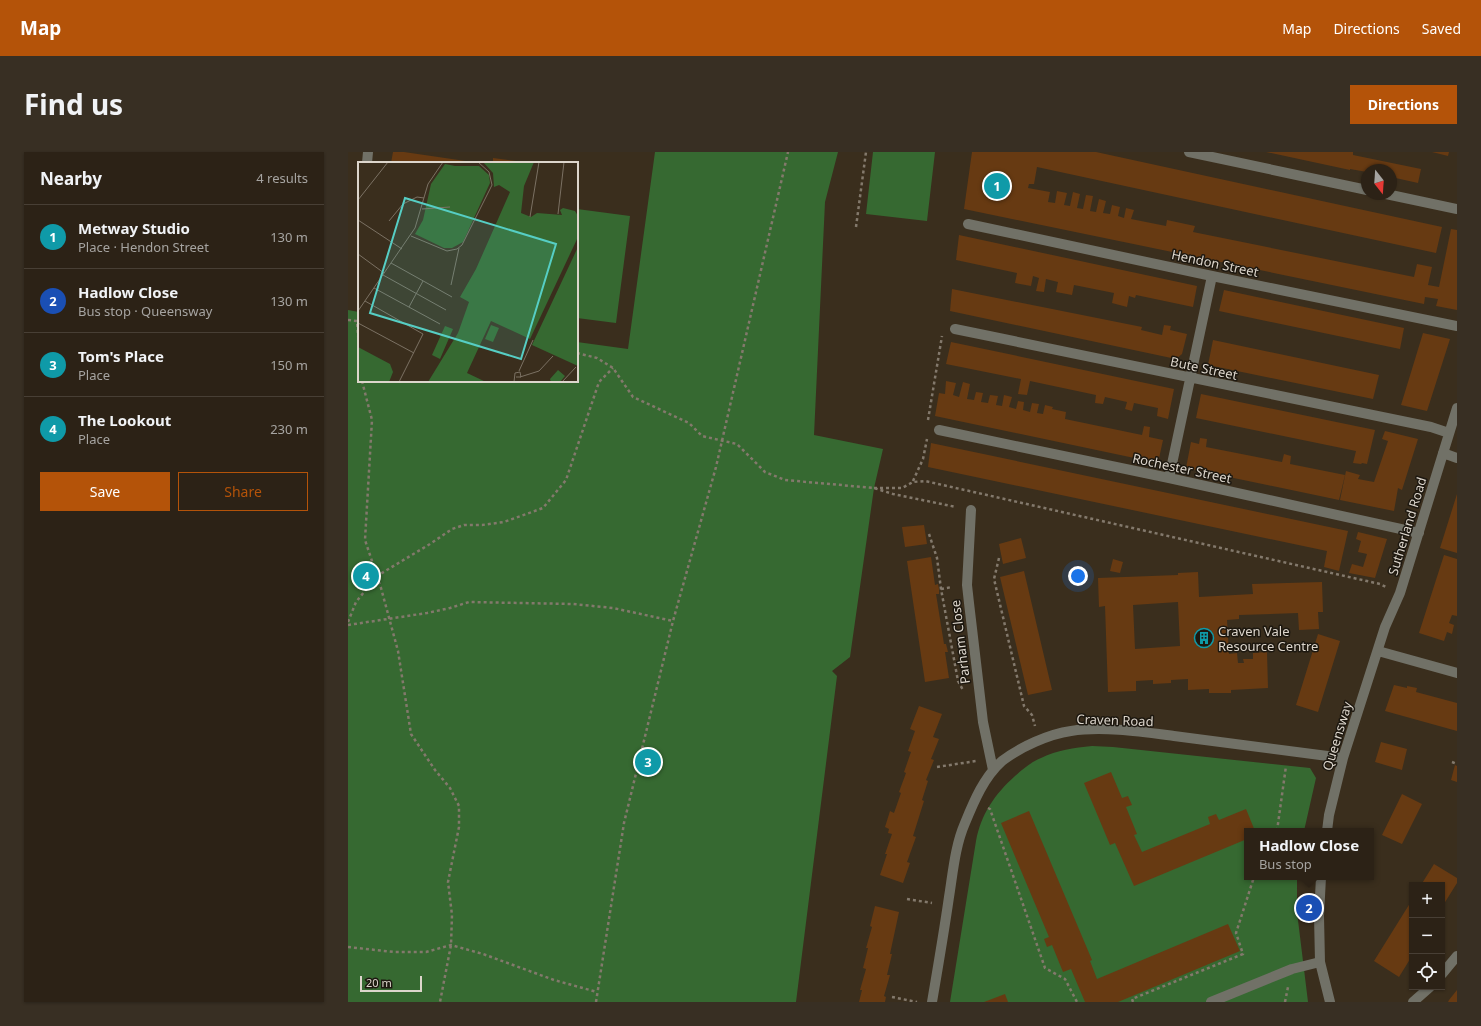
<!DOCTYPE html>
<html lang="en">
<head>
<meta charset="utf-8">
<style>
	:root { --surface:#2c2216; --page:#382f23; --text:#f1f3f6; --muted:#a6a4a1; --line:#483f35; --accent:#b45309 }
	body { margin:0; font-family:"Noto Sans",sans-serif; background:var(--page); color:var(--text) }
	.controls { position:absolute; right:12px; bottom:12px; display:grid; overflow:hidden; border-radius:0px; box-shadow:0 1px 3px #0004 }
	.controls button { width:36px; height:36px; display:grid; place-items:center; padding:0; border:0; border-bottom:1px solid var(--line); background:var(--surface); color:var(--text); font:20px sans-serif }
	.compass { position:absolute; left:1013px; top:12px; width:36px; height:36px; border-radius:50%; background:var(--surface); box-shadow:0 1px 3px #0004; rotate:163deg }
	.scale { position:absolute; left:12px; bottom:10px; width:62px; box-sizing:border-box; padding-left:4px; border:2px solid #ddd6cc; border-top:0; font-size:11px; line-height:14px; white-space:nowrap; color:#ddd6cc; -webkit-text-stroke:3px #1d1810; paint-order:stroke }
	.you { position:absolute; left:730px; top:424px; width:14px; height:14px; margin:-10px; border:3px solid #fff; border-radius:50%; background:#1a73e8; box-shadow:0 0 0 6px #1a73e833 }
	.badge { display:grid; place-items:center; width:26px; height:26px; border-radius:50%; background:var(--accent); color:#fff; font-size:13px; font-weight:700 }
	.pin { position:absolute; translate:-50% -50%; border:2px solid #fff; box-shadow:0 1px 4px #0006 }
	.popup { position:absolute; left:896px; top:676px; width:130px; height:52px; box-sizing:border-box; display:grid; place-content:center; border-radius:0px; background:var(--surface); filter:drop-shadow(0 1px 3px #0005); font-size:13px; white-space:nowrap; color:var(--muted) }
	.popup b { font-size:15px; color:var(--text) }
	.popup::after { content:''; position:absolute; left:50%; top:100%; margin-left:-8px; border:8px solid transparent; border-top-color:var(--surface) }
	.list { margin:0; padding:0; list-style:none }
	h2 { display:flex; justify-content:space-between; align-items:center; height:52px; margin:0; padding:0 16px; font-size:17px }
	h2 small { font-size:13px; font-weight:400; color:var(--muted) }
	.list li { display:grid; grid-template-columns:26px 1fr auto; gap:12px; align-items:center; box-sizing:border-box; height:64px; padding:0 16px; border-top:1px solid var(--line) }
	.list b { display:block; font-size:15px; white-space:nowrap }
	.list p { margin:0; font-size:13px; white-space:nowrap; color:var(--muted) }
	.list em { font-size:13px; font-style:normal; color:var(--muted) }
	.actions { display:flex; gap:8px; padding:12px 16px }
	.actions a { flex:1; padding:9px 0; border:1px solid var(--accent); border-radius:0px; text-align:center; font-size:14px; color:var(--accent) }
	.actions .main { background:var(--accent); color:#fff }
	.icon { flex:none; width:22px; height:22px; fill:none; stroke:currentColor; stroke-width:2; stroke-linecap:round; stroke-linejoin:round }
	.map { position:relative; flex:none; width:1109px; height:850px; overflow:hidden; border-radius:0px }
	header { display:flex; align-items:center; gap:24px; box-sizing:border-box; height:56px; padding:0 20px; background:var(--accent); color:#fff }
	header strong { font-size:19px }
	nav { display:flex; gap:22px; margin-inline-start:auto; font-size:14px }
	.intro { display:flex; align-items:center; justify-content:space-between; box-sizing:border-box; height:96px; padding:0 24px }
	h1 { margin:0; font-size:28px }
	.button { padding:10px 18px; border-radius:0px; background:var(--accent); color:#fff; font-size:14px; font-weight:700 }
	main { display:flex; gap:24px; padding:0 24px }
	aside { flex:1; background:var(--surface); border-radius:0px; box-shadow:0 1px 3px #0004 }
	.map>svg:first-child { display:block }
	.green { fill:#366931 }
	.building { fill:#673a12; fill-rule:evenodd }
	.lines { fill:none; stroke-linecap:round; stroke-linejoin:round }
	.path { stroke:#83796c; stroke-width:2.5; stroke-dasharray:3 3; stroke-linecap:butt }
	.minor { stroke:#717167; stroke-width:10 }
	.labels { text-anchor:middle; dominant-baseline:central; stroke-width:3; stroke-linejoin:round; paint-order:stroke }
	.street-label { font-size:13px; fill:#ddd6cc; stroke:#1d1810 }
	.poi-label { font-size:13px; fill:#ddd6cc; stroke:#1d1810; text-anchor:start }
	.inset-road { fill:none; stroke:#7b7163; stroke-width:1 }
	.view { fill:#56cec4; fill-opacity:0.15; stroke:#56cec4; stroke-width:2 }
	.inset-edge { fill:none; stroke:#ddd6cc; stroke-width:2 }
</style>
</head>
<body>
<header>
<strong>Map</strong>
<nav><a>Map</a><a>Directions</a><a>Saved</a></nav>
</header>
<div class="intro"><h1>Find us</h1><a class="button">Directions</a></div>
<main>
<aside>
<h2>Nearby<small>4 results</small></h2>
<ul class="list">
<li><span class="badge" style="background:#0f9aa8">1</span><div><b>Metway Studio</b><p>Place · Hendon Street</p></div><em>130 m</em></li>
<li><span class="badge" style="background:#1a4fb4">2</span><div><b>Hadlow Close</b><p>Bus stop · Queensway</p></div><em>130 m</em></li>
<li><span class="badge" style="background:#0f9aa8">3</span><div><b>Tom's Place</b><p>Place</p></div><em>150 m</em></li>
<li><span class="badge" style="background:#0f9aa8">4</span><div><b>The Lookout</b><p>Place</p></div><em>230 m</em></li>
</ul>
<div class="actions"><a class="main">Save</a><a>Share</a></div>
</aside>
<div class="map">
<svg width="1109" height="850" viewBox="0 0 1109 850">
	<rect width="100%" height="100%" fill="#3a2e1d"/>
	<path class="green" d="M307,0H490L477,50L466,283L535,297L526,336L502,505L484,519L489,524L448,850H0V158L11,160V229H229V190L280,197Z
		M525,0H587L579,69L518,62Z
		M229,57L282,64L268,171L229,166Z
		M744,594L765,595L962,616L968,626L956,679H899V725H949V760L960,850H602L628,689C633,662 647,642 667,624C675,617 683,610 693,606C709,598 726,596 744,594Z"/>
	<path class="building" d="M45,0H56L131,11H43Z
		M624,0H748L1094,75L1088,101L689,15L686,32H681L680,36L702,40L700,50L707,51L709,39L719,41L716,53L722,54L725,40L732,42L729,56L735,57L738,43L745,44L742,59L748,60L751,47L758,49L755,61L762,62L764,53L772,55L770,64L776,66L778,56L786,58L783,67L818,74L819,68L847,74L845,80L1066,125L1069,112L1084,115L1080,133L1091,135L1103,77L1109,78V158L1088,154L1090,147L1077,145L1076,152L616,57Z
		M918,0H1005V3L1073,17L1070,31L1043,25V18H1019V20L1002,17V18Z
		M1084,0H1101L1100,4Z
		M145,6L176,10V11H145Z
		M611,83L849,134L845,155L788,143L787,146L781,144L779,155L764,151L766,141L726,133L724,143L708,140L710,130L698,127L696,140L688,139L691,126L685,124L683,134L667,131L669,121L608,108Z
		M604,137L794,175L793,178L814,183L816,173L823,174L822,178L839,182L834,202L828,207L602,159Z
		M876,138L1056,176L1052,197L871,159Z
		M1075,181L1102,187L1079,259L1053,253Z
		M865,188L1031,223L1025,247L860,213Z
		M603,190L826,237L820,267L809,264L810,256L786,251L784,259L777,257L779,250L757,245L755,252L747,251L748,243L682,229L679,243L670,242L673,227L598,212Z
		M598,229L608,231L605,243L611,245L615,230L622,232L619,247L626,248L628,240L635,241L633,250L640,251L642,243L650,244L648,253L654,254L656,243L664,245L661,255L668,257L670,249L676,250L675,258L682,260L684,251L691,252L689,261L695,262L697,253L705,255L704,257L718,260L717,267L794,283L796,274L802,275L801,285L815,288L810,311L587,264L591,241L597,242Z
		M853,242L1027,278L1019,312L1014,311L1013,312L1005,311L1008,299L848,266Z
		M1037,279L1070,287L1054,338L1050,336L1046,359L992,348L998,319L1012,323L1010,327L1026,330L1040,289L1034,287Z
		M852,286L859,287L858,295L934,310L936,302L943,304L942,312L997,323L991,348L838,316L843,290L851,292Z
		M583,291L1000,379L991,419L976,415L979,399L580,315Z
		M1109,342V401L1092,396Z
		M576,373L579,392L557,395L554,375Z
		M1010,380L1039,387L1027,426L1001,421L1004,412L1015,415L1019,402L1010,400L1013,389L1008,387Z
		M673,386L678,406L655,412L651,392Z
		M1096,403L1109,407V464L1104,463L1101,471L1106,473L1104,482L1099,480L1096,489L1071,481Z
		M583,405L587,433L590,432L591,437V442H588L596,492H598L600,500H597L601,526L577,530L559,409Z
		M765,407L775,410L772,421L762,419Z
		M676,419L704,538L680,543L652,425Z
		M850,420L851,445L905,442L904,432L974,430L975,460H970L971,477L951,478L950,461L891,463V467L879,468L881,502L889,501L890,511H896L895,507H905V501L919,500L920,536L883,538V541H861V537L840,538V527L823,528V531L805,532V528L788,529V539L760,540L757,454L751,455L750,426L830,423V421ZM830,450L832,494L787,497L785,453Z
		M970,482L992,489L970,560L948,553Z
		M1046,533L1059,536V534L1069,536L1068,540L1109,551V579L1037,559Z
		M571,554L594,562L585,585L591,587L583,607L586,608L578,628L580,629L574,648L576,649L565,684L568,685L559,710L562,711L555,731L532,723L539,702H537L544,682L540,681L541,677L537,675L542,659L546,661L553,641L551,640L558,621L556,620L563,600L560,599L567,579L562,577Z
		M1033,590L1059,597L1054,618L1027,610Z
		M1107,613L1109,614V630L1103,628Z
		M763,620L774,646L780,644L784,653L778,655L789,682L786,683L794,700L862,672L860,665L868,662L871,668L898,657L907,679H899V687L786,734L767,691L762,693L736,631Z
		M1054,642L1074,652L1054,692L1034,683Z
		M681,659L744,808L742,809L749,827L880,772L892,799L770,850H737L723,817L715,820L704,793L699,795L696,787L701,785L653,671Z
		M1086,712L1109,726V731L1094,755V733H1073Z
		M955,747H959V759H955Z
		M1064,748V804L1051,825L1026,809Z
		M527,754L551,760L542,802H544L539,823H542L536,844L538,845L537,850H511L514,838H512L518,817L515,816L520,796H518L524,775L522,774Z
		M1109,838V850H1100L1101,848Z
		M657,842L660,850H636Z"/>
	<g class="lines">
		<path class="path" d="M508,75L518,0
			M0,168L9,169L11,195
			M229,201L249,206L265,216L285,245L341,271L354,284L389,292L417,320L437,328L526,336L545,342L608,355
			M14,229L24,268L17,388L33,436L50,499L63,582L87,618L102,636L111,654V675L100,730L104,763L103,793L92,850
			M580,268L594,184
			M565,329L575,307L579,287
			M526,336H554L565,330L577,329L1032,432L1038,435
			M581,382L589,406L593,437L610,529L615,538
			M651,406L646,427L676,554L684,563L687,574
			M593,437L604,435
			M0,470L8,450L29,424L82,392L104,377L116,373H134L156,370L195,356L218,328L251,230L265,216
			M0,473L79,461L102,456L121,450L225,452L265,456L325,469
			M1104,610L1109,612
			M589,615L628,609
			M640,656L642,657L697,816L717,827L729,850
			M929,679L938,614
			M559,747L584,751
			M0,795L46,800H78L103,793L135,802L206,828L249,840
			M544,845L569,850
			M248,850L276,671L325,469L368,315L440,0
			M785,850L784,847L895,802L888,781L906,725
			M937,850L940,835"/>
		<path class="minor" d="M841,0L1019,38
			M19,11L20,0
			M1038,42L1109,57
			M620,72L864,124L1109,174
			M607,177L1083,275L1101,281
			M591,278L821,326L1071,381
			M1095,301L1109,306
			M821,326L864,124
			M623,358L619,433L621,451L635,570L645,618
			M1030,499L1109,521
			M979,679L981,663L995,606L1037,475L1052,441L1109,256
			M973,725L971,764L972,810L982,850
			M1094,822L1109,804
			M584,850C590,815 596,780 601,745C605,720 607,694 617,671C626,649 636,625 654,609C672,595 701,582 723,579C755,574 795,580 826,584C883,591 939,599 995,606
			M863,850L944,817L972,810
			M1065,850L1082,835"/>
	</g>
	<defs>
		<symbol id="building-ring" viewBox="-11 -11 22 22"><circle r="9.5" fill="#1d1810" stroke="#0f9aa8" stroke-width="1.5"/><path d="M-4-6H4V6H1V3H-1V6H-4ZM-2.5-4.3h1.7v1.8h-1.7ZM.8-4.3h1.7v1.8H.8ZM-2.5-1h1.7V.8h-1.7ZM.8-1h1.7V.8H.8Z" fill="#0f9aa8"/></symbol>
	</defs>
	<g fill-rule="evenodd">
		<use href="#building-ring" x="845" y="475" width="22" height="22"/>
	</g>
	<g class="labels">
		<g class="street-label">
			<text transform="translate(867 111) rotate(12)">Hendon Street</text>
			<text transform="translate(856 216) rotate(12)">Bute Street</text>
			<text transform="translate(834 316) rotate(12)">Rochester Street</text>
			<text transform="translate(1059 374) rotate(-73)">Sutherland Road</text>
			<text transform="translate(612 490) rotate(-97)">Parham Close</text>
			<text transform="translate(767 568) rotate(2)">Craven Road</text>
			<text transform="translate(989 584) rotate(-73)">Queensway</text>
		</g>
		<g class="poi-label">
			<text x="870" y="479">Craven Vale<tspan x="870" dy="15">Resource Centre</tspan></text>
		</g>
	</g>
	<g transform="translate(10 10)">
		<rect width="220" height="220" fill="#3a2e1d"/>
		<path d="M125,0H176L166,24L163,51L173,55L179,51L204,53L202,48L205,46L217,49L220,54V75L172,177L133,159L109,211L128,220H70L100,171L111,140L102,135L118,107L152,30L141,23L136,25L135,11ZM87,2L97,4H121L131,13L132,21L105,80L94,86H86L57,72L65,58L73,22ZM220,85V204L174,183ZM133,163L141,166L135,180L127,177ZM87,164L95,167L82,197L74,193ZM0,185L32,202L35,210L31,220H0ZM200,208L207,214L202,220H193L192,217Z" fill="#366931"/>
		<path class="inset-road" d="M91,0H106M0,38L30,0M64,47L92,45M200,52L206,0M172,55L181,0M0,58L44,87M31,59L45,42L59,35L66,36M53,74L89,89L99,87L104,83L134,23L131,10L120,0M0,92L26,111M33,101L94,135M25,113L88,148M93,123L101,86M16,126L82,162M7,139L65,172L41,220M51,145L65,119M0,149L57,66L70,22L85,0M0,161L56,191M161,209L175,178M162,215L181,209L195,194M156,220L157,211L162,210L163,215H158M204,220L218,205"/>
		<path class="view" d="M47,36L198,82L163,197L12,151Z"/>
		<rect width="220" height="220" class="inset-edge"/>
	</g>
</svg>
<div class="controls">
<button>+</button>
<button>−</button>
<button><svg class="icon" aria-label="locate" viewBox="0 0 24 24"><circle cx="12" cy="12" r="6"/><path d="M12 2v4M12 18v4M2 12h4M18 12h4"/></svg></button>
</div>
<svg class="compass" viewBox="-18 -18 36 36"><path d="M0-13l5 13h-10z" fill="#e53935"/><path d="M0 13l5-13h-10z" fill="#a6a4a1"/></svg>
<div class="scale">20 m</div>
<div class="you"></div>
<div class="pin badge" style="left:649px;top:34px;background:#0f9aa8">1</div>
<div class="pin badge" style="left:961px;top:756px;background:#1a4fb4">2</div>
<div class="popup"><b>Hadlow Close</b>Bus stop</div>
<div class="pin badge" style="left:300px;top:610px;background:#0f9aa8">3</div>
<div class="pin badge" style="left:18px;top:424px;background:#0f9aa8">4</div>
</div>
</main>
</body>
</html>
